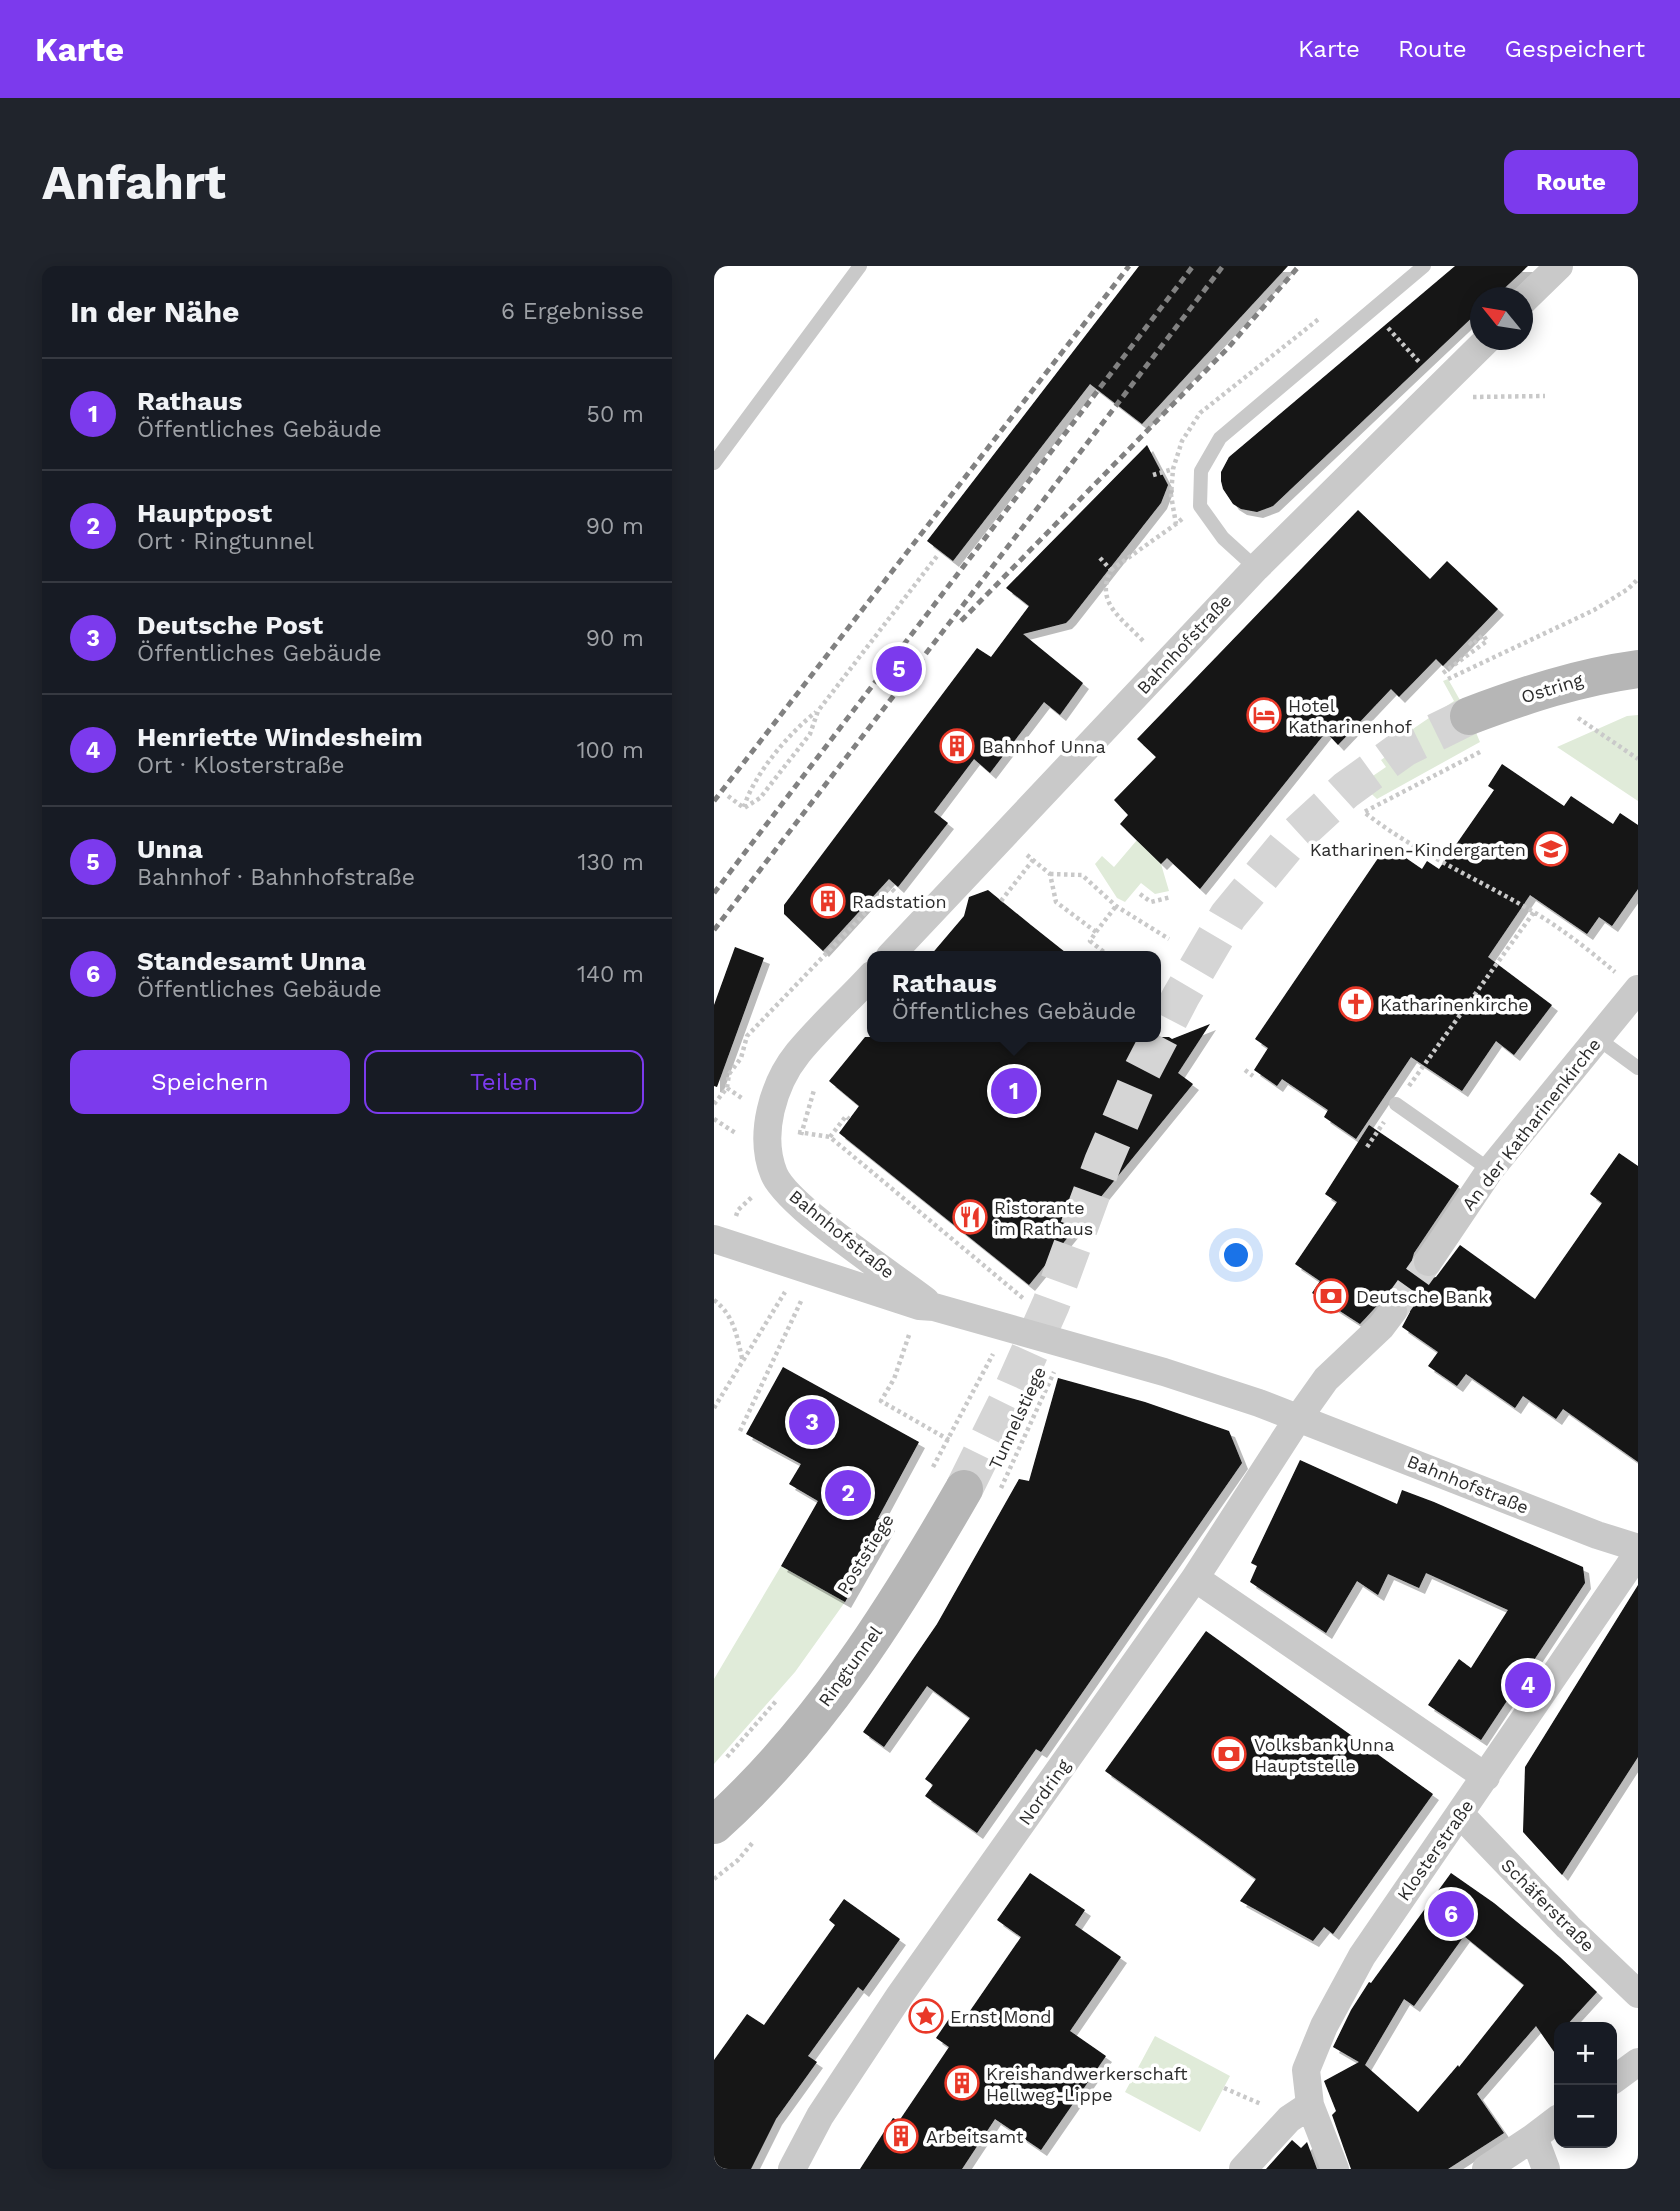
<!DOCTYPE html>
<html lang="de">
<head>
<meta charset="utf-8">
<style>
	:root { --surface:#171b24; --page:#20242c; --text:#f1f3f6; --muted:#9ea1a6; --line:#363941; --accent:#7c3aed }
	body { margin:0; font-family:"Work Sans",sans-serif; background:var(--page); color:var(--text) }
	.controls { position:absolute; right:21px; bottom:21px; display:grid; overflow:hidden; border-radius:14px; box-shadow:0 4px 18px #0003 }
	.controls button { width:63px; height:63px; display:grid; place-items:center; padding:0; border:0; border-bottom:2px solid var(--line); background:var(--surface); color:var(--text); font:35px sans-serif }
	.compass { position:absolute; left:756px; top:21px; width:63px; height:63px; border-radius:50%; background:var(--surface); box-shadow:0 4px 18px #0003; rotate:300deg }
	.you { position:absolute; left:523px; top:990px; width:24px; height:24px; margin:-18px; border:5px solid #fff; border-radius:50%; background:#1a73e8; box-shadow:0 0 0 10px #1a73e833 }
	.badge { display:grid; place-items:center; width:46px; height:46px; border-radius:50%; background:var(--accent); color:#fff; font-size:23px; font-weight:700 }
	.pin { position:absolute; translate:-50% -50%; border:4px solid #fff; box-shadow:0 2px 7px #0006 }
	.popup { position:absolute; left:153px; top:685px; width:294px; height:91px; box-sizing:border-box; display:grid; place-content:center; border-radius:14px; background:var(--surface); filter:drop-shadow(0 2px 5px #0005); font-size:23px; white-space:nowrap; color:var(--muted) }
	.popup b { font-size:26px; color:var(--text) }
	.popup::after { content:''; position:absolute; left:50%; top:100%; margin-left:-14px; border:14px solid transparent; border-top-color:var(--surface) }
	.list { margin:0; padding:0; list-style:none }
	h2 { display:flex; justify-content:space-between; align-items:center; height:91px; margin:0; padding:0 28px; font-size:30px }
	h2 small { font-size:23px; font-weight:400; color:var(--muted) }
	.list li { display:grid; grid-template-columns:46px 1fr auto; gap:21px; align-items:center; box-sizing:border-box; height:112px; padding:0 28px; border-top:2px solid var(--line) }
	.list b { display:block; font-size:26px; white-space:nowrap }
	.list p { margin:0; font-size:23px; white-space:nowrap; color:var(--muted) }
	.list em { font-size:23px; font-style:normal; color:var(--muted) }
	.actions { display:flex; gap:14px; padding:21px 28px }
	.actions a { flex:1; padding:16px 0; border:2px solid var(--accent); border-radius:14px; text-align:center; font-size:24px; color:var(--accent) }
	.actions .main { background:var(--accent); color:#fff }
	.map { position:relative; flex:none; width:924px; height:1903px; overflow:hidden; border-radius:14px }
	header { display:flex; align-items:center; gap:42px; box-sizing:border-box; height:98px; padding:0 35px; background:var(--accent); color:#fff }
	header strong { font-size:33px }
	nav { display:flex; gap:38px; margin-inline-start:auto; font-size:24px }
	.intro { display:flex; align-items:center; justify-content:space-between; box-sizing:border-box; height:168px; padding:0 42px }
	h1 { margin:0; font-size:49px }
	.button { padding:18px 32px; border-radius:14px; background:var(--accent); color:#fff; font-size:24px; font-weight:700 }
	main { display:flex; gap:42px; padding:0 42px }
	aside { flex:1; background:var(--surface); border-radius:14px; box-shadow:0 4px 18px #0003 }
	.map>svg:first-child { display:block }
	.green { fill:#e0ebd9 }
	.building { fill:#131313; fill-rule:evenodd; filter:url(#shadow) }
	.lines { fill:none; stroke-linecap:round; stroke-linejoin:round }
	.street-tunnel { stroke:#d5d5d5; stroke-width:28; stroke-dasharray:28 14; stroke-linecap:butt }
	.secondary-tunnel { stroke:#d5d5d5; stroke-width:38; stroke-dasharray:38 19; stroke-linecap:butt }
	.path { stroke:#c9c9c9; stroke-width:4.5; stroke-dasharray:3.5 3.5; stroke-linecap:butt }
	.lane { stroke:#c9c9c9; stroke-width:14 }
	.street { stroke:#c9c9c9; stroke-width:28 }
	.secondary { stroke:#b6b6b6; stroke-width:38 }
	.rail { stroke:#818181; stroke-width:5; stroke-dasharray:7 5; stroke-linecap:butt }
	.labels { text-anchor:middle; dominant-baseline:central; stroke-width:7; stroke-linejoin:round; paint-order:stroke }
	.street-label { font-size:18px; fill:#2c2c2c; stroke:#fff }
	.poi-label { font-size:18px; fill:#2c2c2c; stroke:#fff; text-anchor:start }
</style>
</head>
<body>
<header>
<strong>Karte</strong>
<nav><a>Karte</a><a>Route</a><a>Gespeichert</a></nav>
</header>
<div class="intro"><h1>Anfahrt</h1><a class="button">Route</a></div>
<main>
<aside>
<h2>In der Nähe<small>6 Ergebnisse</small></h2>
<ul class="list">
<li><span class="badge">1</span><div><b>Rathaus</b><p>Öffentliches Gebäude</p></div><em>50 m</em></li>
<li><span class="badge">2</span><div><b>Hauptpost</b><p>Ort · Ringtunnel</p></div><em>90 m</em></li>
<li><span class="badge">3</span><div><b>Deutsche Post</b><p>Öffentliches Gebäude</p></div><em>90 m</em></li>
<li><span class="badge">4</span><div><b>Henriette Windesheim</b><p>Ort · Klosterstraße</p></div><em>100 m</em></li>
<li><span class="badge">5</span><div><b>Unna</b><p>Bahnhof · Bahnhofstraße</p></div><em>130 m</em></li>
<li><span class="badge">6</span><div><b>Standesamt Unna</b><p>Öffentliches Gebäude</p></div><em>140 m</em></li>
</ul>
<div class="actions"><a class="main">Speichern</a><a>Teilen</a></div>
</aside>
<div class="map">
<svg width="924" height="1903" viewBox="0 0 924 1903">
	<defs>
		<filter id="shadow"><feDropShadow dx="6" dy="6" stdDeviation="0" flood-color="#0004"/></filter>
	</defs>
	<rect width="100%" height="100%" fill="#fff"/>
	<path class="green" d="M734,413L755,450L766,476L663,533L647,518L672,501L667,494L687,480L684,473L740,435L729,415Z
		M924,449V535L843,481L913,450Z
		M423,574L447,598L455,625L441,628L427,617L411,636L403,632L381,598L388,590L400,601Z
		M67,1300L131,1336L81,1406L0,1498V1413Z
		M441,1770L516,1810L486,1866L411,1826Z"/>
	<path class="building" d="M425,0H574L428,158L376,118L239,295L213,275Z
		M741,0H814L780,32H766V44L559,240L543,246L527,243L519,238L509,223L507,215V206L515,191Z
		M433,179L454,219L447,237L356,353L352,357L309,368L369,417L346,449L330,436L276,507L260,493L220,546L234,557L184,621L175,613L109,685L70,648V639L263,382L277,391L315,340L292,322Z
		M644,244L716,313L733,295L784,343L729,400L722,393L685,431L677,423L624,479L612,466L486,623L453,592L447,598L406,558L414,549L400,534L442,491L423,473Z
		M788,498L850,540L857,530L899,558L906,547L924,559V623L898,660L885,651L873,668L816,629L774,691L838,739L800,789L782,775L748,825L697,791L642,873L610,851L614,844L568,813L563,820L540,804L554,782L541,773L673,579L708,603L713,595L725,603L780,524L774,520Z
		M274,624L317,659L356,690H216L250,650L255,631Z
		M21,681L50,692L3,821L0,820V739Z
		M496,758L464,807L479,818L315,1019L125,867L145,840L115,815L151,771H455L458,773Z
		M655,859L745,920L700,987L698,994L699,1003L704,1009L714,1013L722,1011L746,979L821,1033L888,937L876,928L905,887L924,900V1196L849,1143L842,1153L809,1130L801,1142L752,1108L743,1120L714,1100L724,1086L688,1061L696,1046L694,1038L688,1031L680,1029L672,1030L646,1058L598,1027L606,1015L581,998L623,936L611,928Z
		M69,1101L205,1176L164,1252L175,1259L131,1336L67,1300L104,1235L75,1218L87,1198L32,1168Z
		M344,1112L431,1136L515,1165L528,1197L327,1486L322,1483L263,1567L211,1530L219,1519L211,1513L256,1452L213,1420L170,1481L149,1466L223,1358L305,1213L315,1215Z
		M586,1194L683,1238L688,1224L720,1236L869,1301L871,1317L767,1474L714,1439L745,1393L757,1402L794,1344L712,1307L705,1322L674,1308L664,1329L643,1315L612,1367L536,1316L543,1300L537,1297Z
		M924,1319V1491L848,1609L809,1566L811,1501Z
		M492,1365L719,1528L619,1668L610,1661L599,1675L526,1635L542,1613L391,1505Z
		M316,1607L371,1644L361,1659L407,1691L356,1765L392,1790L327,1884L281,1853L248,1903H146L179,1852L185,1855L235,1781L222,1772L239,1747L249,1755L307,1671L283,1654Z
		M737,1607L780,1637L846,1691L883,1726L851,1761H845V1793L822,1760L763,1828L790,1867L734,1903H637L618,1849L622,1845L610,1815L645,1796L619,1781L637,1744L655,1716L657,1717ZM750,1670L810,1719L745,1801L744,1799L704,1846L651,1799L690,1733L700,1740Z
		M130,1633L186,1673L149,1725L144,1721L94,1790L103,1796L62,1853L37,1903H0V1794L33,1748L50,1759L121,1659L115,1654Z
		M578,1874L587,1882L593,1876L603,1903H552Z"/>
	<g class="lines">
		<path class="street-tunnel" d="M679,1045L714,996"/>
		<path class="secondary-tunnel" d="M250,1223L296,1130L337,1038L389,896L428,805L467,730L514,650L575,576L632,524L690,482L755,450"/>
		<path class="path" d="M674,62L706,97
			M759,131L831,130
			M439,209L459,203
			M468,253L462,258L457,229L459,203L468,175L486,147L606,52
			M386,292L397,304C380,337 409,353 430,376
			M397,304L462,258
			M729,407L773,375L769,369L758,379L754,375
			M734,413L880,344L914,323L924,313
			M864,452L924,493
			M766,486L650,546C701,586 762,612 818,645C847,662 875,684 901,706
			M14,530L30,542L46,532L96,468L104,445L223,290
			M30,541C40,508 75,467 102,446
			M313,589L336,608L342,636L382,666L376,675L395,690
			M336,608L368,609L402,640L455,673
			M426,628L437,636L457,631
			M287,635L319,594
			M382,666L402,640
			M531,804L539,810
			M695,820L820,646
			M13,822L29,833
			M0,838L13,822L15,808L27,792L33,770L176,621L188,633
			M0,853L23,868
			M84,866L116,871L310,1033
			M87,869L100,824
			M116,871L132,850L135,853
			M653,881L670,856
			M22,950L24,944L39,930
			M0,1034C21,1050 23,1072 29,1096
			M195,1069L180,1113L167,1135L235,1174
			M0,1142L71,1026
			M26,1165L88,1033
			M219,1201L279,1088
			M287,1222L340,1106
			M13,1491L63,1434
			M0,1613L24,1594L40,1575
			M510,1822L547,1838"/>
		<path class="lane" d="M0,197L146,0
			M542,302L509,272L486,240L487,205L506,172L710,0
			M883,772L924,802
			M682,838L776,904"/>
		<path class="street" d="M808,36L845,0
			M176,690L542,302L773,74
			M158,709C134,735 107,759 84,787C59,818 44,869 60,908C74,941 180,1010 212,1035
			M0,973L205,1040L220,1041L450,1106L545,1137L883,1269L924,1282
			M714,996L776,904L924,723
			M481,1312L772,1511
			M746,1548L854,1661L924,1728
			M898,1815L924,1796
			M78,1903L106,1850L186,1729L481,1312L585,1151L612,1113L667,1061L679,1045
			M529,1903L575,1853L596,1839
			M621,1903L596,1839L592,1804L610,1760L648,1690L924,1287
			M772,1903L820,1871
			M832,1903L820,1871L845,1852"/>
		<path class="secondary" d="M755,450C811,429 865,411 924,403
			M0,1559C104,1466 181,1343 250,1223"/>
		<path class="rail" d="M247,355L513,83L585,0
			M0,535L415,0
			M0,627L479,0
			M0,664L509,0"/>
	</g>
	<defs>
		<symbol id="hotel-ring" viewBox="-11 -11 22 22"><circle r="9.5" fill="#fff" stroke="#e93828" stroke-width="1.5"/><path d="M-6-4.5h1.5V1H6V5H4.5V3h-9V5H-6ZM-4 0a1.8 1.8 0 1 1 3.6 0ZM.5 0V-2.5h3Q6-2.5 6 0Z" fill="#e93828"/></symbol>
		<symbol id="building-ring" viewBox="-11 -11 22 22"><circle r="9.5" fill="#fff" stroke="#e93828" stroke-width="1.5"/><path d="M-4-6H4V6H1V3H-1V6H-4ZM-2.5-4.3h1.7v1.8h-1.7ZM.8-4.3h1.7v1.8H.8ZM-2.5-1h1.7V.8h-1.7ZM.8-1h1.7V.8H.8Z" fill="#e93828"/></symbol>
		<symbol id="school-ring" viewBox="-11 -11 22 22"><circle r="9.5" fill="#fff" stroke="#e93828" stroke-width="1.5"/><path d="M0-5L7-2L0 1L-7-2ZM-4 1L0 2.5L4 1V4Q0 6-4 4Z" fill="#e93828"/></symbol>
		<symbol id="church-ring" viewBox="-11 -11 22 22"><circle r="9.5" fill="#fff" stroke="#e93828" stroke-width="1.5"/><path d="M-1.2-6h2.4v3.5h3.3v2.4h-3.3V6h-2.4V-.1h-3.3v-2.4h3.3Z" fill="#e93828"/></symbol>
		<symbol id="restaurant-ring" viewBox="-11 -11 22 22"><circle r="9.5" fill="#fff" stroke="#e93828" stroke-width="1.5"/><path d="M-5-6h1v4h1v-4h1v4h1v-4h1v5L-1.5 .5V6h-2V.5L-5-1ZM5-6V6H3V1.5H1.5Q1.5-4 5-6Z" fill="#e93828"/></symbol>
		<symbol id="bank-ring" viewBox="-11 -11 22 22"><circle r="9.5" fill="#fff" stroke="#e93828" stroke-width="1.5"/><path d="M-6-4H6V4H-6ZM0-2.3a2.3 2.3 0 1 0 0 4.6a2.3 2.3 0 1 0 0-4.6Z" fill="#e93828"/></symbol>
		<symbol id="sight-ring" viewBox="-11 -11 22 22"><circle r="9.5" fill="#fff" stroke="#e93828" stroke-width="1.5"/><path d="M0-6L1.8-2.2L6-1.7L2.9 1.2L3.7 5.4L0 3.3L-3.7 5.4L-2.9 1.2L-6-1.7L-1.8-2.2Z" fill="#e93828"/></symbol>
	</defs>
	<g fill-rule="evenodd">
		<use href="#hotel-ring" x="531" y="430" width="38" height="38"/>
		<use href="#building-ring" x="224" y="461" width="38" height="38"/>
		<use href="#school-ring" x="818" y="564" width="38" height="38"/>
		<use href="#building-ring" x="95" y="616" width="38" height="38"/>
		<use href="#church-ring" x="623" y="719" width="38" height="38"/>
		<use href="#restaurant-ring" x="237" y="932" width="38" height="38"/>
		<use href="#bank-ring" x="598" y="1011" width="38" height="38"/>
		<use href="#bank-ring" x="496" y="1469" width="38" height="38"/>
		<use href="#sight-ring" x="193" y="1731" width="38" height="38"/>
		<use href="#building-ring" x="229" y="1798" width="38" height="38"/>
		<use href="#building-ring" x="168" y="1851" width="38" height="38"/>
	</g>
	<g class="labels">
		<g class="street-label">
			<text transform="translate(470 378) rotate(-47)">Bahnhofstraße</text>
			<text transform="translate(838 422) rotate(-17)">Ostring</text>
			<text transform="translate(817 858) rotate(-52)">An der Katharinenkirche</text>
			<text transform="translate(128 968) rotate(39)">Bahnhofstraße</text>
			<text transform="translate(303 1152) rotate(-65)">Tunnelstiege</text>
			<text transform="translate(754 1218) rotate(22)">Bahnhofstraße</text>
			<text transform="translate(151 1288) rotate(-58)">Poststiege</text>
			<text transform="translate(136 1400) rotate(-54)">Ringtunnel</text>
			<text transform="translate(330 1526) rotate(-55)">Nordring</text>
			<text transform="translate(721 1584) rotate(-55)">Klosterstraße</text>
			<text transform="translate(834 1639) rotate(45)">Schäferstraße</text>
		</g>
		<g class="poi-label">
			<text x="574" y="439">Hotel<tspan x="574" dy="21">Katharinenhof</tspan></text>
			<text x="268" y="480">Bahnhof Unna</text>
			<text x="812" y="583" text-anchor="end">Katharinen-Kindergarten</text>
			<text x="138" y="635">Radstation</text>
			<text x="666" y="738">Katharinenkirche</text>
			<text x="280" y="941">Ristorante<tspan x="280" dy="21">im Rathaus</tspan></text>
			<text x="642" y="1030">Deutsche Bank</text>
			<text x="540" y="1478">Volksbank Unna<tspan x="540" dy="21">Hauptstelle</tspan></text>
			<text x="236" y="1750">Ernst Mond</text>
			<text x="272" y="1807">Kreishandwerkerschaft<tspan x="272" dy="21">Hellweg-Lippe</tspan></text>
			<text x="212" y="1870">Arbeitsamt</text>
		</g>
	</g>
</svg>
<div class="controls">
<button>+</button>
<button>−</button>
</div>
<svg class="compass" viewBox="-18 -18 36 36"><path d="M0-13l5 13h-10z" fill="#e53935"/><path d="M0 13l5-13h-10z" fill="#9ea1a6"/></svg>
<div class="you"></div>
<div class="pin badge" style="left:300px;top:825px">1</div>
<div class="popup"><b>Rathaus</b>Öffentliches Gebäude</div>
<div class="pin badge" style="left:134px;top:1227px">2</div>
<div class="pin badge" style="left:98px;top:1156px">3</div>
<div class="pin badge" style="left:814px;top:1419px">4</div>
<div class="pin badge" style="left:185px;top:403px">5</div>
<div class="pin badge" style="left:737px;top:1648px">6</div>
</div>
</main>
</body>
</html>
